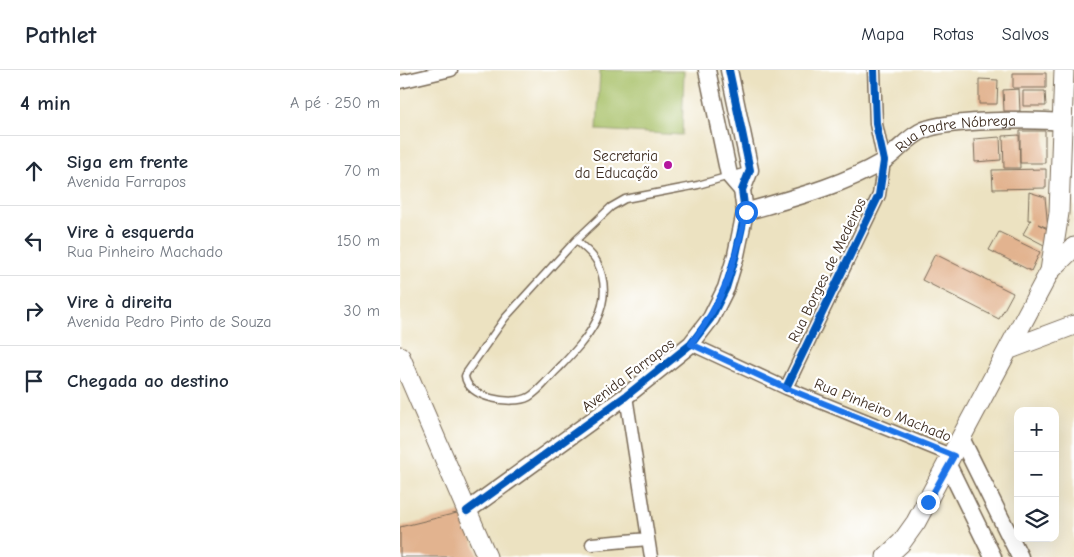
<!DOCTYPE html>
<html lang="pt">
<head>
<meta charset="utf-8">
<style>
	:root { --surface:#fff; --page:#f2f2f3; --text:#1f2937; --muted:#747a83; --line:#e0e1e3 }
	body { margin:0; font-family:"Comic Neue",sans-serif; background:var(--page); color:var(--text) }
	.controls { position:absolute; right:15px; bottom:15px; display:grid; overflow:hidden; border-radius:10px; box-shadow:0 5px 20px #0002 }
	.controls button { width:45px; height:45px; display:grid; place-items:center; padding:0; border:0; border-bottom:1px solid var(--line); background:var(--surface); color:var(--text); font:25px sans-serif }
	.stop { position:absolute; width:15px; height:15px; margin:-11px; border:4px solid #1a73e8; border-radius:50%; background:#fff }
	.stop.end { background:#1a73e8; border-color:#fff; box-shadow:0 1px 5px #0008 }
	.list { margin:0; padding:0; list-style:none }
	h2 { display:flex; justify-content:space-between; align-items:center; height:65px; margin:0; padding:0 20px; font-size:21px }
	h2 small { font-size:16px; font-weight:400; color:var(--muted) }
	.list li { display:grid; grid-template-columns:32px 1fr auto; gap:15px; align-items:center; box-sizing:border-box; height:70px; padding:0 20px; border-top:1px solid var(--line) }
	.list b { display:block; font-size:19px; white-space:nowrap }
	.list p { margin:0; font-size:16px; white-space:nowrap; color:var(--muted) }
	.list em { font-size:16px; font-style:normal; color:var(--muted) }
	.icon { flex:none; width:28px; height:28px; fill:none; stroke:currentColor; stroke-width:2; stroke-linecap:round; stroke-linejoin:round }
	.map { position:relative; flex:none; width:674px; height:487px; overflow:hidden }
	header { display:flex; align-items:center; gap:30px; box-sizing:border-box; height:70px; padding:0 25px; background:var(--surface); border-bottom:1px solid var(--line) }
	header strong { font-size:24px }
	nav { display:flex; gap:28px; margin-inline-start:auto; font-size:18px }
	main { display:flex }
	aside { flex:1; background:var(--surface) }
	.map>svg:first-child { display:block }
	.green { fill:#a6bf65; stroke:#707442 }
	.building { fill:#e2b38f }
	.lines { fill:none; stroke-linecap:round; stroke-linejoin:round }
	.service-casing { stroke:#796a57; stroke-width:9 }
	.minor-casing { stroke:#796a57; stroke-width:15 }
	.tertiary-casing { stroke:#796a57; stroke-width:19 }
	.secondary-casing { stroke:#796a57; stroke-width:21 }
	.service { stroke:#fff; stroke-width:6 }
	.minor { stroke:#fff; stroke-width:12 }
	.tertiary { stroke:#fff; stroke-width:16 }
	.secondary { stroke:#fff; stroke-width:19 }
	.cycleway-casing { stroke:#fff; stroke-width:11 }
	.cycleway { stroke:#0057b8; stroke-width:8 }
	.route { stroke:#1a73e8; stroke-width:6 }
	.poi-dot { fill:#b5179e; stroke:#fff; stroke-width:2 }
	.labels { text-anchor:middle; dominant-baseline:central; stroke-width:4.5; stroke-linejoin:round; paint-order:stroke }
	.street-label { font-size:15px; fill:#3b2a1e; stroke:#fff }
	.poi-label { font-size:15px; fill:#3b2a1e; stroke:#fff; text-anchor:end }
</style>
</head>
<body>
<header>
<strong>Pathlet</strong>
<nav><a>Mapa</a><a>Rotas</a><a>Salvos</a></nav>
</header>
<main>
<aside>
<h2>4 min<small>A pé · 250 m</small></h2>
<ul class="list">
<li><svg class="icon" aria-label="ahead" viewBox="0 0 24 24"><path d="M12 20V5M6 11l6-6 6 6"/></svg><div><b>Siga em frente</b><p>Avenida Farrapos</p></div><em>70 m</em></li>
<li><svg class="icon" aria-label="left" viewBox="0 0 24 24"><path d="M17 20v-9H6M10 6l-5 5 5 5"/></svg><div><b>Vire à esquerda</b><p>Rua Pinheiro Machado</p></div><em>150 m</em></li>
<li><svg class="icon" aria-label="right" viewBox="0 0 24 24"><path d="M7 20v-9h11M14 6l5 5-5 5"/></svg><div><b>Vire à direita</b><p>Avenida Pedro Pinto de Souza</p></div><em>30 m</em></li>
<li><svg class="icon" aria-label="arrive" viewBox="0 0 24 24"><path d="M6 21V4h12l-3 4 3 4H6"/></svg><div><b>Chegada ao destino</b></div></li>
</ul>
</aside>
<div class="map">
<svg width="674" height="487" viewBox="0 0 674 487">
	<rect width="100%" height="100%" fill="#fff"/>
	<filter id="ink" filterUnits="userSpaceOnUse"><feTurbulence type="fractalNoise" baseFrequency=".02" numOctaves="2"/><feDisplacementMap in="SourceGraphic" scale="10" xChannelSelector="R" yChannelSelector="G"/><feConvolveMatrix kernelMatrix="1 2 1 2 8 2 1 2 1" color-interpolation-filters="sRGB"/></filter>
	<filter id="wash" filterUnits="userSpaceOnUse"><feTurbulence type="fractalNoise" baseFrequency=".0096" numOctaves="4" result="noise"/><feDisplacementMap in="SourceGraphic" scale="20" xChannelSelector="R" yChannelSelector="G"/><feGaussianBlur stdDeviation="1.12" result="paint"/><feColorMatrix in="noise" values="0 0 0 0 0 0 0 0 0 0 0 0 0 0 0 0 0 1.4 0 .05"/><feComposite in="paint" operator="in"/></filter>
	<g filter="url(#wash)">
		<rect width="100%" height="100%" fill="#ece2c1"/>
		<path class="green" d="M200,0L284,1L282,65L197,60Z"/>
		<g id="blocks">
			<path class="building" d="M613,3H646V18H613Z
				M579,9L598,10L597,34H579Z
				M619,19L620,41H604L603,20Z
				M623,21H645L646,36H623Z
				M620,61H645V93H620Z
				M619,65L620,98H604L603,66Z
				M600,67L601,90L575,92L574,69Z
				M646,99V118L593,119L592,100Z
				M629,122L645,127L648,158L638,154L651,161L644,175L623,164L631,150H628Z
				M599,162L640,182L631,201L589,180Z
				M535,184L613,223L599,249L522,210Z
				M61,442L79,487H0V457Z"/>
		</g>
	</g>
	<g filter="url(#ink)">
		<use href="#blocks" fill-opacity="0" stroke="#796a57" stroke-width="1"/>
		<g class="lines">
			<defs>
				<path id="service" d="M176,170C182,176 193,184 197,192C218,235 187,269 159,298C150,306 140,321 129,327C112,336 67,328 65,306L67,302L105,248L176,170L211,137L225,129L298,115L347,101"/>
				<path id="minor" d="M0,12L51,0
					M291,274L386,318L553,386
					M386,318L479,125L484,91L476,54L474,0
					M226,326L251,487
					M192,474L248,469"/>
				<g id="tertiary">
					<path d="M307,0L329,105L342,120"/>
					<path id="s1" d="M345,142C393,128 439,117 482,92C497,83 507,67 524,60C546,50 636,49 661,52"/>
					<path d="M562,370L620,487"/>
					<path d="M548,395L593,487"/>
					<path d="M67,441L226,326L291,274L311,248L326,218L336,185L345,142L342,120L350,100L329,0"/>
				</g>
				<path id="secondary" d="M650,201L659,143L664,0
					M610,279L674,255
					M0,286L87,487
					M486,487L501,473L516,452L650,201L674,177"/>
			</defs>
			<use href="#service" class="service-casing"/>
			<use href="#minor" class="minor-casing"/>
			<use href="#tertiary" class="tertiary-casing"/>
			<use href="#secondary" class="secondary-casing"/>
			<use href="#service" class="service"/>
			<use href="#minor" class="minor"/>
			<use href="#tertiary" class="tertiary"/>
			<use href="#secondary" class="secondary"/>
			<defs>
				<path id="cycleway" d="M386,318L479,125L484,91L476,54L474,0
					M67,441L226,326L291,274L311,248L326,218L336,185L345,142L342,120L350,100L329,0"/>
			</defs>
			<use href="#cycleway" class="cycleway-casing"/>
			<use href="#cycleway" class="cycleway"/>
		</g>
	</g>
	<g class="lines" filter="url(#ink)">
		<path class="route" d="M346,142C333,198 326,227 291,274L386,318L554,386L528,432"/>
	</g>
	<circle class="poi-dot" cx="268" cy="95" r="5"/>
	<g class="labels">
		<g class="street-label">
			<text stroke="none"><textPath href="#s1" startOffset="229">Rua Padre Nóbrega</textPath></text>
			<text transform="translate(427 200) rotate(-64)">Rua Borges de Medeiros</text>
			<text transform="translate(228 305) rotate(-37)">Avenida Farrapos</text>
			<text transform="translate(483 340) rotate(22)">Rua Pinheiro Machado</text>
		</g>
		<g class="poi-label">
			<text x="258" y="86">Secretaria<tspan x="258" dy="17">da Educação</tspan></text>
		</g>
	</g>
</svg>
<div class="controls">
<button>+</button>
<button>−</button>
<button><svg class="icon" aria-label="layers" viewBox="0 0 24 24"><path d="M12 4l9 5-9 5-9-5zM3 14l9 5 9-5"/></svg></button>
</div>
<div class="stop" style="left:346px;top:142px"></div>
<div class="stop end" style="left:528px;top:432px"></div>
</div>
</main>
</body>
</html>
